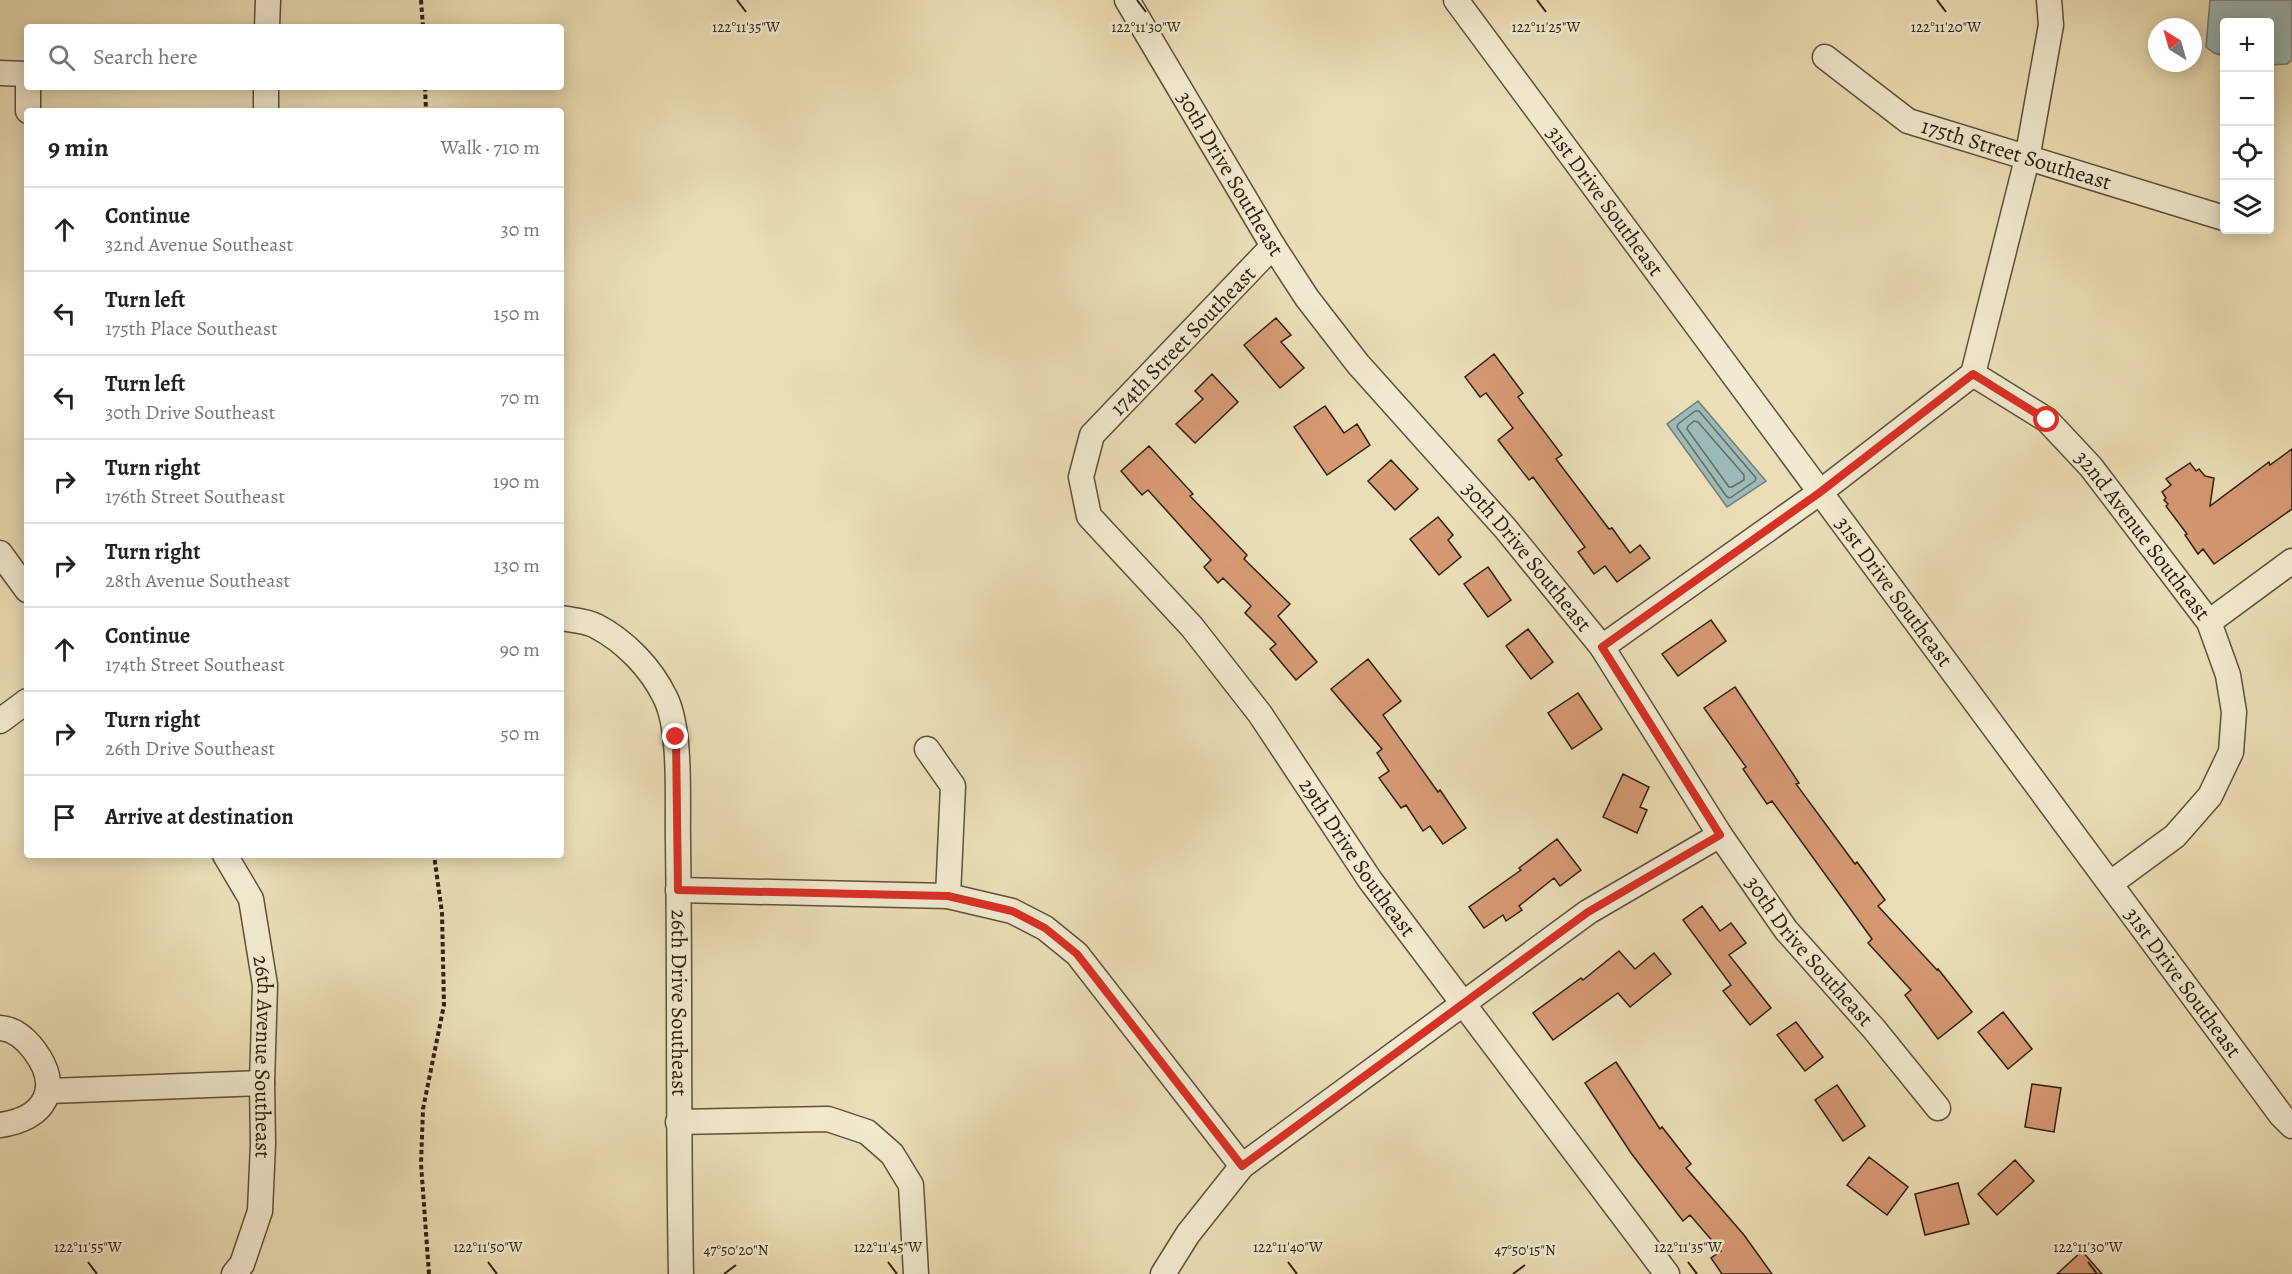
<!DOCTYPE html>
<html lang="en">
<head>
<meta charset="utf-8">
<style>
	:root { --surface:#fff; --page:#f6f6f6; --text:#222; --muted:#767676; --line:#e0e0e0 }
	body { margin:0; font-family:Alegreya,serif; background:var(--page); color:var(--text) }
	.controls { position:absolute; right:18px; top:18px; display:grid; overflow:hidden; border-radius:6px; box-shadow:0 3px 15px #0003 }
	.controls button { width:54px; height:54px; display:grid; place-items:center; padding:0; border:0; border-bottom:2px solid var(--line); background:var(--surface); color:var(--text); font:30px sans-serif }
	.compass { position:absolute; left:2148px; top:18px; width:54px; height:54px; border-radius:50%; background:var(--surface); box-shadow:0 3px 15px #0003; rotate:323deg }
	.stop { position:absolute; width:18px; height:18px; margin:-14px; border:4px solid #d93025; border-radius:50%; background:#fff }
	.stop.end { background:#d93025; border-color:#fff; box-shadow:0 2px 6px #0008 }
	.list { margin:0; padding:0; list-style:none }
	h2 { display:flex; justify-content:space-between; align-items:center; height:78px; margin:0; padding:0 24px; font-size:26px }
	h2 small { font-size:20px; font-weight:400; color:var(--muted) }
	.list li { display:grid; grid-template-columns:39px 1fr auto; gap:18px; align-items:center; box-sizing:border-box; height:84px; padding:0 24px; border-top:2px solid var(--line) }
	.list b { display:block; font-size:22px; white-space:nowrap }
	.list p { margin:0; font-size:20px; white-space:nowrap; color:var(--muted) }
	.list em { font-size:20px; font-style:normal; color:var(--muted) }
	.icon { flex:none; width:33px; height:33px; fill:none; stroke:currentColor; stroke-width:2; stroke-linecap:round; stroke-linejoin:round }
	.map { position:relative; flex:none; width:2292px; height:1274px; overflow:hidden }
	.search { position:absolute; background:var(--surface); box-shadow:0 3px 15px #0003; left:24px; top:24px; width:540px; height:66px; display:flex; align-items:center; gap:15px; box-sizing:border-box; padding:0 21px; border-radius:6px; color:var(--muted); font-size:22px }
	.panel { position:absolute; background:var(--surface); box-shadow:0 3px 15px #0003; left:24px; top:108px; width:540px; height:750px; border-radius:6px }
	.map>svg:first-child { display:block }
	.water { fill:#9cbab8; stroke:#717c74; stroke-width:1.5 }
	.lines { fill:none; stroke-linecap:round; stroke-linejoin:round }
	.shore { stroke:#666d64; stroke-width:1.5 }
	.building { fill:#d59a74; stroke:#31200f; stroke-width:1.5 }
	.minor-casing { stroke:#605039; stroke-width:27 }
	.path { stroke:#31200f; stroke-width:4; stroke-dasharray:4.5 3; stroke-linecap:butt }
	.minor { stroke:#f2ead0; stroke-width:24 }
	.route { stroke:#d93025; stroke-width:8 }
	.ticks { fill:none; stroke:#31200f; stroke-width:2 }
	.labels { text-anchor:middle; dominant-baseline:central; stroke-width:5; stroke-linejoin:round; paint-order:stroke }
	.street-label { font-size:22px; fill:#31200f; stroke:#f2ead0 }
	.ticks-label { font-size:15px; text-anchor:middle; fill:#31200f; stroke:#f2ead0; stroke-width:5; stroke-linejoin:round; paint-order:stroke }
</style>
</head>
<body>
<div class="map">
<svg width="2292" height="1274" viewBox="0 0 2292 1274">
	<rect width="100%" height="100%" fill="#ebdeb6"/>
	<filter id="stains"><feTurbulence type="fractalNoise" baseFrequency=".00333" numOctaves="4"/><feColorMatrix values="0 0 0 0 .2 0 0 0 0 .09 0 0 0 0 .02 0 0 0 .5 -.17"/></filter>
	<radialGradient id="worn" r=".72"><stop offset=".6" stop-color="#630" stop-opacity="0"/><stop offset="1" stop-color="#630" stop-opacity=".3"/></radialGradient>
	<path class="water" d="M2210,0H2292V60L2287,64L2270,65V22H2224V56L2214,53L2206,47Z
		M1698,401L1766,481L1727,507L1667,424Z"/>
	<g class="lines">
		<path class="shore" d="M1695,411H1699L1756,478L1755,481L1730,498L1727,497L1677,427L1678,424Z
			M1694,421L1698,422L1744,475V480L1732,487H1729L1687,429L1688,426Z"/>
	</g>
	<path class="building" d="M1276,318L1291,335L1281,342L1304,368L1280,388L1244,345Z
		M1494,354L1523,393L1518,397L1562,455L1556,459L1609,529L1612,528L1630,553L1640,545L1650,558L1617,582L1605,566L1594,574L1578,552L1585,547L1533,477L1529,480L1498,440L1513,428L1486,393L1480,397L1465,377Z
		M1212,374L1238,402L1195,443L1176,424L1203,399L1195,391Z
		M1325,406L1344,433L1357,424L1370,445L1327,475L1294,427Z
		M1149,446L1193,494L1190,496L1247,555L1244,559L1290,604L1278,616L1317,662L1296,680L1270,649L1276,644L1245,613L1251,606L1223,578L1218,583L1204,567L1211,560L1148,490L1142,495L1121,471Z
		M2292,449V509L2214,564L2203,549L2198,554L2185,535L2187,534L2166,506L2168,504L2164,500L2166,498L2162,492L2171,485L2166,479L2190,463L2196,471L2199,469L2205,476L2214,478L2210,506L2269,462L2270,465Z
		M1391,460L1418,489L1395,510L1368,481Z
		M1438,517L1453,535L1448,540L1461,557L1439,575L1410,539Z
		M1488,567L1511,600L1488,617L1464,584Z
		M1711,620L1726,641L1678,676L1662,654Z
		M1528,629L1553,662L1531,679L1506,646Z
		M1368,659L1401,701L1383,715L1438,792L1440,790L1466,828L1443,844L1430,826L1423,831L1406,805L1401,808L1379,778L1389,771L1377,753L1382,749L1331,689Z
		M1735,687L1799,783L1796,784L1855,864L1857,862L1885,900L1878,906L1937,970L1938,969L1972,1012L1938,1039L1905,995L1911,990L1868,943L1872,939L1772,801L1767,804L1743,769L1746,767L1704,708Z
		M1578,693L1602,729L1572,749L1548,713Z
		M1623,774L1649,787L1640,807L1647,810L1637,833L1603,817Z
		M1557,839L1581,870L1560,886L1554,878L1519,906L1522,910L1506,921L1503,915L1484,928L1469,907L1521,870L1519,868Z
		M1702,906L1720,931L1731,923L1746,943L1729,955L1771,1008L1750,1025L1723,991L1731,985L1683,920Z
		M1619,951L1635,969L1654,953L1671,974L1630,1007L1618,993L1553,1040L1533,1013L1581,978L1583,980Z
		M2003,1012L2032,1049L2008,1069L1978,1032Z
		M1796,1022L1823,1057L1805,1071L1777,1035Z
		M1616,1062L1660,1129L1662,1127L1691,1164L1686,1168L1744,1235L1772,1274H1722L1711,1258L1721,1251L1690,1215L1683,1221L1631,1153L1585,1083Z
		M2032,1084L2061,1088L2054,1132L2025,1127Z
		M1837,1085L1865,1126L1843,1141L1815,1100Z
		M1869,1157L1908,1187L1887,1215L1847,1185Z
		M2015,1160L2034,1181L1997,1215L1978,1194Z
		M1958,1183L1969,1224L1925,1235L1915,1194Z
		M2082,1251L2102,1274H2057Z"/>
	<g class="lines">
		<defs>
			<g id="minor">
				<path id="s1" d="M1127,0L1273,246L1307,298L1358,364L1505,528L1602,647L1720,835L1786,930L1874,1029L1938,1108"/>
				<path id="s2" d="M1456,0L2281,1115L2292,1126"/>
				<path d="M267,27L268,0"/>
				<path id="s3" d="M1825,57L1908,121L2224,218"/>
				<path d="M0,73L27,74"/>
				<path d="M28,111V87"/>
				<path d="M266,111V87"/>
				<path id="s4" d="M1273,246L1092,435L1081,477L1089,516L1192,627L1260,714L1370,880L1667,1274"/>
				<path id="s5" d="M1973,374L2047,420L2091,467L2209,622L2228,675L2234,712L2231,752L2210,796L2175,836L2111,883"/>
				<path d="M1973,374L2027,159L2051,25L2049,0"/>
				<path d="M0,553L27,590"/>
				<path id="s6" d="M561,618C572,620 587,621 596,626C625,641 651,668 665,697C682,730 677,803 678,841C680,986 678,1130 681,1274"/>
				<path d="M2209,622L2292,561"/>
				<path d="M1602,647L1819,493L1973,374"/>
				<path d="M0,721L27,701"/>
				<path d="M927,749L953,786L948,896"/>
				<path id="s7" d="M225,855L251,899L265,985L262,1083L263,1144L260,1211L242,1264L234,1274"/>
				<path d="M678,890L948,896L1012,911L1045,928L1077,954L1242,1166"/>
				<path d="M0,1028C15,1029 25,1038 34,1050C63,1088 45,1119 0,1125"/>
				<path d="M50,1091L262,1083"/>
				<path d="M678,1122L828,1119L867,1132L892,1154L911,1185L916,1274"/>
				<path d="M1163,1274L1188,1234L1242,1166L1588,912L1720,835"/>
			</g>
		</defs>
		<use href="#minor" class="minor-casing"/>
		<path class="path" d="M421,0L423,27
			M425,87L426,111
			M429,1274L421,1164L423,1109L444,1005L442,913L434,855"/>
		<use href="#minor" class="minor"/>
	</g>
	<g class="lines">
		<path class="route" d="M676,737L678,890L948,896L1012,911L1045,928L1077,954L1242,1166L1588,912L1720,835L1602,647L1819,493L1973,374L2047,420"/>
	</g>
	<path class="ticks" d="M737,0L746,12M1137,0L1146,12M1537,0L1546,12M1937,0L1946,12M88,1262L97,1274M488,1262L497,1274M888,1262L897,1274M1288,1262L1297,1274M1688,1262L1697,1274M2088,1262L2097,1274M724,1274L736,1265M1513,1274L1525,1265"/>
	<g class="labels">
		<g class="street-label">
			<text stroke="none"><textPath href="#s3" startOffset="218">175th Street Southeast</textPath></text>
			<text stroke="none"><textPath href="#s1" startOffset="202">30th Drive Southeast</textPath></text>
			<text stroke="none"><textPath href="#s2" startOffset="250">31st Drive Southeast</textPath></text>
			<text transform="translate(1183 341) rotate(-46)">174th Street Southeast</text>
			<text stroke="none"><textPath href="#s5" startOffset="237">32nd Avenue Southeast</textPath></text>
			<text stroke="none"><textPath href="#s1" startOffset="688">30th Drive Southeast</textPath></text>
			<text stroke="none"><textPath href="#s2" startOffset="736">31st Drive Southeast</textPath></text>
			<text stroke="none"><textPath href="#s4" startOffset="780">29th Drive Southeast</textPath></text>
			<text stroke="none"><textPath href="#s1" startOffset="1174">30th Drive Southeast</textPath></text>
			<text stroke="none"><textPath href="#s2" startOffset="1222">31st Drive Southeast</textPath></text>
			<text stroke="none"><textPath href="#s6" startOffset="444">26th Drive Southeast</textPath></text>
			<text stroke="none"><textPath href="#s7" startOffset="210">26th Avenue Southeast</textPath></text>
		</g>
	</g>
	<g class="ticks-label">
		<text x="746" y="32">122°11'35"W</text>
		<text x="1146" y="32">122°11'30"W</text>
		<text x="1546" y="32">122°11'25"W</text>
		<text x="1946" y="32">122°11'20"W</text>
		<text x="88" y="1252">122°11'55"W</text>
		<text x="488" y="1252">122°11'50"W</text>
		<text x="888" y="1252">122°11'45"W</text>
		<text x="1288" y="1252">122°11'40"W</text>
		<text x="1688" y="1252">122°11'35"W</text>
		<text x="2088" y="1252">122°11'30"W</text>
		<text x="736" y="1255">47°50'20"N</text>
		<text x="1525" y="1255">47°50'15"N</text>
	</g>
	<rect width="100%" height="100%" filter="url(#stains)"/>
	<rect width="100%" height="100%" fill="url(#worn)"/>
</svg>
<div class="controls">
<button>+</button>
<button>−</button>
<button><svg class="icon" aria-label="locate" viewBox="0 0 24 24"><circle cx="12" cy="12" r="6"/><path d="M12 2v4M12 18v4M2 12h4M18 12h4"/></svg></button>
<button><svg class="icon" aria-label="layers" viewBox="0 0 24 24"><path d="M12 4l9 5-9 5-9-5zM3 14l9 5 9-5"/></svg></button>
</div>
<svg class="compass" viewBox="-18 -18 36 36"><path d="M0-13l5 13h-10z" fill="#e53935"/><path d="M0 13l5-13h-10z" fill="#767676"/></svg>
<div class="stop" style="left:2047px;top:420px"></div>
<div class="stop end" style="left:676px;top:737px"></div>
<div class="search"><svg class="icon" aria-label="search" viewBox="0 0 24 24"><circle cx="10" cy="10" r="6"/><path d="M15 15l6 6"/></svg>Search here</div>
<section class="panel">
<h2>9 min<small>Walk · 710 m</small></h2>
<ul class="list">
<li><svg class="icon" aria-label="ahead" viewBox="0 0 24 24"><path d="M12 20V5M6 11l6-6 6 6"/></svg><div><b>Continue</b><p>32nd Avenue Southeast</p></div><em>30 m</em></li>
<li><svg class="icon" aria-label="left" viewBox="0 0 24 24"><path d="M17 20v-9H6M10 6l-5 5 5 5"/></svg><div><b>Turn left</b><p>175th Place Southeast</p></div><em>150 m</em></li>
<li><svg class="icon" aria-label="left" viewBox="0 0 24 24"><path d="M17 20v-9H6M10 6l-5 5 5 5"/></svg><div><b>Turn left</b><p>30th Drive Southeast</p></div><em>70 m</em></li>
<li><svg class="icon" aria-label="right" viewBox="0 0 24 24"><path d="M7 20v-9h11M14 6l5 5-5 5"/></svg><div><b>Turn right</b><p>176th Street Southeast</p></div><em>190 m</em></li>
<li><svg class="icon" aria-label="right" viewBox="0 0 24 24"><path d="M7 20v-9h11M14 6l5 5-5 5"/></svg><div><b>Turn right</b><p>28th Avenue Southeast</p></div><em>130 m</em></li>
<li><svg class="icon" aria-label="ahead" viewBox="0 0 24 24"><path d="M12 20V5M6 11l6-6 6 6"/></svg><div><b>Continue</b><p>174th Street Southeast</p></div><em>90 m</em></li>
<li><svg class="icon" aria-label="right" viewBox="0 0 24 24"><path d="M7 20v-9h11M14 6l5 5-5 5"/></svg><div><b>Turn right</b><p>26th Drive Southeast</p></div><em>50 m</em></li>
<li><svg class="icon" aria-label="arrive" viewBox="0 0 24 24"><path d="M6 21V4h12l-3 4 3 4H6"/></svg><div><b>Arrive at destination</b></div></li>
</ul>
</section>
</div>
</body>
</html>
